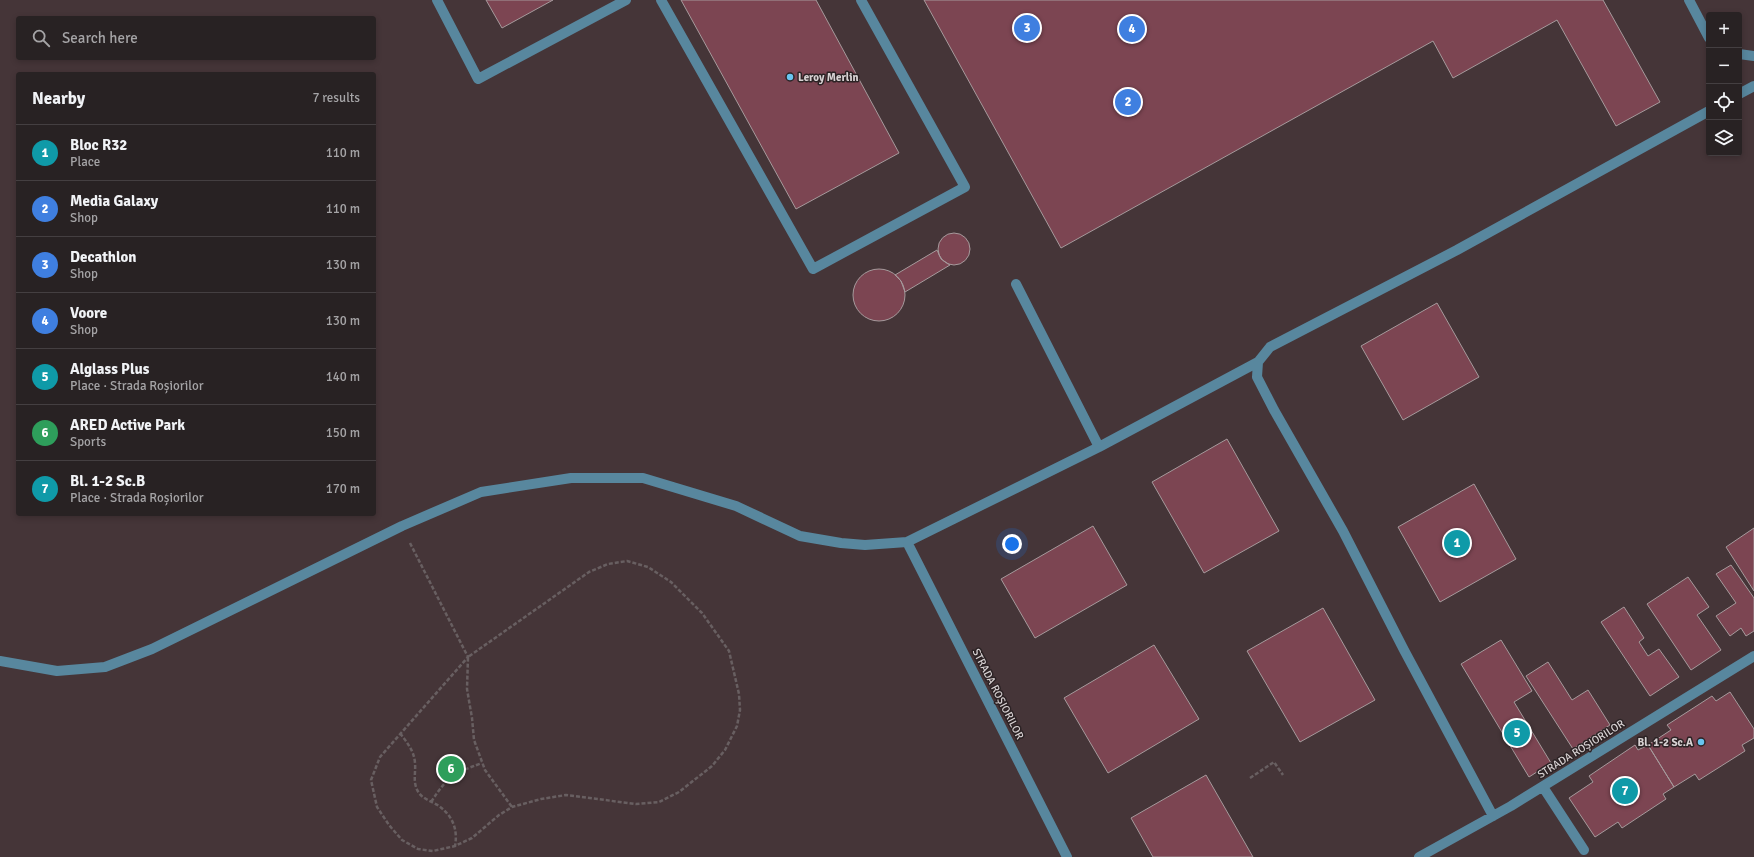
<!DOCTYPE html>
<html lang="en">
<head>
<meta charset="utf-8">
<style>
	:root { --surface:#282223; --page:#342f30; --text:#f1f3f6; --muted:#a5a4a6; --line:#443f41; --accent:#8bbbb9 }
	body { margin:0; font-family:Signika,sans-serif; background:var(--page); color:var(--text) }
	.controls { position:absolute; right:12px; top:12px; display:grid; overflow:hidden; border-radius:4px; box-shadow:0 2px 6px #0003 }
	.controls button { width:36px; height:36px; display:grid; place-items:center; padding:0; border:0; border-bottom:1px solid var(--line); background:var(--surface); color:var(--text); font:20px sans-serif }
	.you { position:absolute; left:1012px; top:544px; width:14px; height:14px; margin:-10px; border:3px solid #fff; border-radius:50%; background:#1a73e8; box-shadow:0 0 0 6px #1a73e833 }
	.badge { display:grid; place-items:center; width:26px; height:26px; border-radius:50%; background:var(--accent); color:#fff; font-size:13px; font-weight:700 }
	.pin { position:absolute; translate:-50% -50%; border:2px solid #fff; box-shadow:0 1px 4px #0006 }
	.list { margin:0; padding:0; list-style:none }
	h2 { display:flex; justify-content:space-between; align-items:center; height:52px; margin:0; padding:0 16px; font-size:17px }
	h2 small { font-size:13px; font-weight:400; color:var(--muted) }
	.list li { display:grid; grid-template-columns:26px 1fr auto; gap:12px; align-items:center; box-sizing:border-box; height:56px; padding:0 16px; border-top:1px solid var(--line) }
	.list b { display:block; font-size:15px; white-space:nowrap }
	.list p { margin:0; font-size:13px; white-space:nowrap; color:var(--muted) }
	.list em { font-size:13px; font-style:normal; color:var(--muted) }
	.icon { flex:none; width:22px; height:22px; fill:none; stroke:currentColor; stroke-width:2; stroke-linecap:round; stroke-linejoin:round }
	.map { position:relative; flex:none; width:1754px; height:857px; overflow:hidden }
	.search { position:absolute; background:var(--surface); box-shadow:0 2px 6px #0003; left:16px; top:16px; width:360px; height:44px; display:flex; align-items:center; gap:10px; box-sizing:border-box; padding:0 14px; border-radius:4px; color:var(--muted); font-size:15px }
	.panel { position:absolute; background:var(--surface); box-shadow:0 2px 6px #0003; left:16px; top:72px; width:360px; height:444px; border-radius:4px }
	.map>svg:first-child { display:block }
	.built { fill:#453538; fill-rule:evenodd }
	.building { fill:#7c4552; stroke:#a69a9c }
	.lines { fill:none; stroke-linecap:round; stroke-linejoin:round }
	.path { stroke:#685f61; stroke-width:2.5; stroke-dasharray:4 2; stroke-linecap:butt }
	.minor { stroke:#58879e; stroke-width:10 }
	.poi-dot { fill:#68c4f0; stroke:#2c2325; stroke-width:1.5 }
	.labels { text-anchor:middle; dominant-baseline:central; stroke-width:3; stroke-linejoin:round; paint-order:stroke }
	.poi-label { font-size:11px; font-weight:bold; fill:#d8d2d3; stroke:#2c2325; text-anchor:start }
	.street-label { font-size:11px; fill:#d8d2d3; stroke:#2c2325 }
</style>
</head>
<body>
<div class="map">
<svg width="1754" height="857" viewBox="0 0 1754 857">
	<rect width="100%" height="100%" fill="#362d2f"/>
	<path class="built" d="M0,0H1754V857H0ZM1709,15H1739V153H1709ZM18,18H374V58H18ZM18,74H374V514H18Z"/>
	<path class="building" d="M486,0H553L502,28Z
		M681,0H816L899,153L796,209Z
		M924,0H1603L1660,102L1616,126L1557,20L1453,78L1433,41L1061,248Z
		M938 249a16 16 0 1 1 32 0a16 16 0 1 1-32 0Z
		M937,250L941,259L950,265L905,292L901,281L895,275Z
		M853 295a26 26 0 1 1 52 0a26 26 0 1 1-52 0Z
		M1437,303L1479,377L1403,420L1361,346Z
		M1227,439L1279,531L1204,573L1152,482Z
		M1474,484L1516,559L1440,602L1398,527Z
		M1093,526L1127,585L1035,638L1001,579Z
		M1754,528V591L1726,547Z
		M1731,565L1754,598V631L1746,636L1741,628L1730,636L1716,616L1736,603L1716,574Z
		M1688,577L1709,607L1697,615L1721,650L1691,670L1647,604Z
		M1624,607L1644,638L1639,642L1648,656L1659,649L1679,677L1650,696L1601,622Z
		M1323,608L1375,700L1300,742L1247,651Z
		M1501,640L1532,691L1514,702L1551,763L1529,777L1461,664Z
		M1154,645L1199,719L1108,773L1064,698Z
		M1548,662L1572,700L1588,690L1610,725L1573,749L1526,676Z
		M1730,692L1754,729V738L1742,745L1745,751L1699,780L1695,774L1674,787L1648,745L1671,730L1667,725L1712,696L1716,701Z
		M1635,745L1638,750L1648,745L1674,787L1663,794L1666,799L1622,828L1618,822L1595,837L1569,798L1593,782L1589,776Z
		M1206,775L1253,857H1153L1131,818Z"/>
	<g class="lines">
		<path class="path" d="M410,543L468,657L380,757L371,780L377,807L389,825L402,840L418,849L433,851L455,846L472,838L499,815L512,807L541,799L566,795L636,804L659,802L679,792L712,766L725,750L737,726L740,710L739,694L729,651L702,613L671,582L648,567L627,561L608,564L589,572L468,657L467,689L472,718L474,740L485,770L512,807
			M400,733C407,743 414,750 415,763C416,773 412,783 419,793C423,799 433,802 439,806C453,816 458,830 455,846
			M1250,778L1274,762L1283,775
			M431,802C449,775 452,774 482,763"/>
		<path class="minor" d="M437,0L478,79L626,0
			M661,0L813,269L965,187L861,0
			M1689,0L1709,38
			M1739,54L1754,56
			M1739,94L1754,86
			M1016,284L1099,447
			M907,542L1067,857
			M0,661L57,671L105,667L152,649L402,526L481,492L571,478H643L736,506L800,536L841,543L865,545L907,542L1099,447L1258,362
			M1543,787L1584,850
			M1493,816L1404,650L1343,531L1274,410L1257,377L1258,362L1270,347L1457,250L1709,111
			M1419,857L1511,806L1754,656"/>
	</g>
	<g class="poi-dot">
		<circle cx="790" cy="77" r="4"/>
		<circle cx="1701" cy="742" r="4"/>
	</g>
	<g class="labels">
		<g class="poi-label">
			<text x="798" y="77">Leroy Merlin</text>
			<text x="1693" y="742" text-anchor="end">Bl. 1-2 Sc.A</text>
		</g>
		<g class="street-label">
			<text transform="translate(998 694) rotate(63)">STRADA ROȘIORILOR</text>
			<text transform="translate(1581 749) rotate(-32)">STRADA ROȘIORILOR</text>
		</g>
	</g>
</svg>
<div class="controls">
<button>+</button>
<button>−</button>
<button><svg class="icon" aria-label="locate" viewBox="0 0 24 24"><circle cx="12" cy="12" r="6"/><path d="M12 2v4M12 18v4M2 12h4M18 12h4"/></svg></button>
<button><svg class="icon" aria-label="layers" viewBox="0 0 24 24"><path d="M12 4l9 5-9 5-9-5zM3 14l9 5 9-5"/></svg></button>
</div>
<div class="you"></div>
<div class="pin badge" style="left:1457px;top:543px;background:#0f9aa8">1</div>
<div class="pin badge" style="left:1128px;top:102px;background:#3f7fe0">2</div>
<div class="pin badge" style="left:1027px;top:28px;background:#3f7fe0">3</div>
<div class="pin badge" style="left:1132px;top:29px;background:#3f7fe0">4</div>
<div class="pin badge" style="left:1517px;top:733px;background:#0f9aa8">5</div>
<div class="pin badge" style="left:451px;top:769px;background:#2e9e5b">6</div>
<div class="pin badge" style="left:1625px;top:791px;background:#0f9aa8">7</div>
<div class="search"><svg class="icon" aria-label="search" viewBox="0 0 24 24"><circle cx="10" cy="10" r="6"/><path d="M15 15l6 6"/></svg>Search here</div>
<section class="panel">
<h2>Nearby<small>7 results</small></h2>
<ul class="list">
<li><span class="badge" style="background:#0f9aa8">1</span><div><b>Bloc R32</b><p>Place</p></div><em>110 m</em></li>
<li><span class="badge" style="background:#3f7fe0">2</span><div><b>Media Galaxy</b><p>Shop</p></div><em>110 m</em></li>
<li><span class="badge" style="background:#3f7fe0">3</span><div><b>Decathlon</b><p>Shop</p></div><em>130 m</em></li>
<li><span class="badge" style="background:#3f7fe0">4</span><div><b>Voore</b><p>Shop</p></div><em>130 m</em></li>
<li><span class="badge" style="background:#0f9aa8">5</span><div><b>Alglass Plus</b><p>Place · Strada Roșiorilor</p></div><em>140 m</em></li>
<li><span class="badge" style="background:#2e9e5b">6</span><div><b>ARED Active Park</b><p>Sports</p></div><em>150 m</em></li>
<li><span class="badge" style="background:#0f9aa8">7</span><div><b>Bl. 1-2 Sc.B</b><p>Place · Strada Roșiorilor</p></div><em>170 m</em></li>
</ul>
</section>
</div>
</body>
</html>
